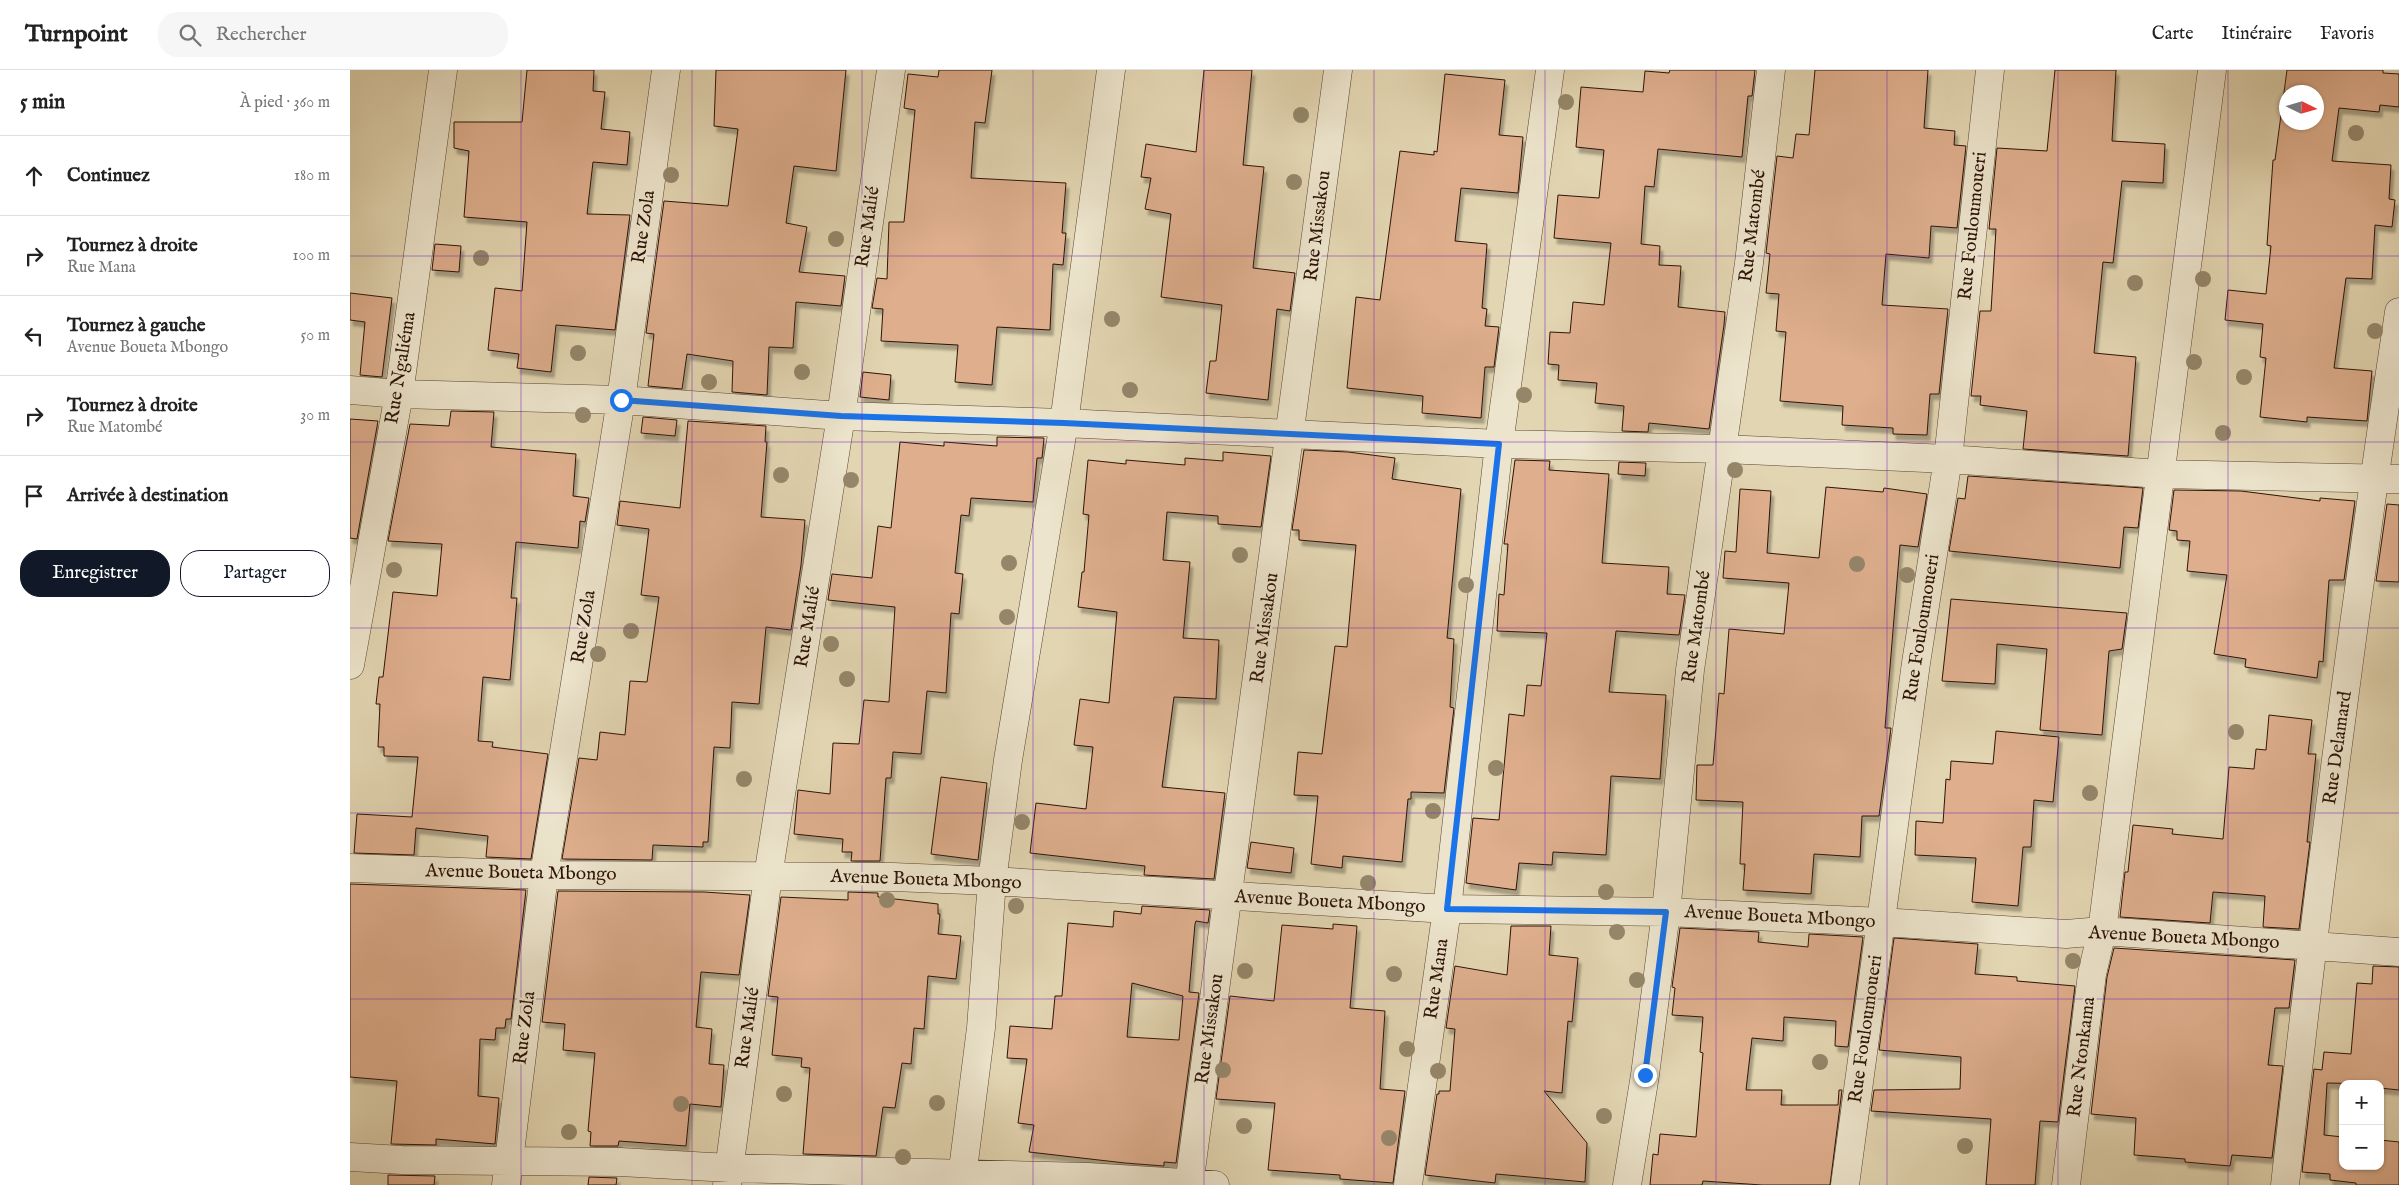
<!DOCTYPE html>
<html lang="fr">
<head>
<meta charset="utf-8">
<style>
	:root { --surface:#fff; --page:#f6f6f6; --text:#222; --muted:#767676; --line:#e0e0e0; --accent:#111827 }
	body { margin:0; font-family:"IM FELL English",serif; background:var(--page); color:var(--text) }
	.controls { position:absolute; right:15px; bottom:15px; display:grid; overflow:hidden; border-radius:10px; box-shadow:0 1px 4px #0004 }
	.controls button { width:45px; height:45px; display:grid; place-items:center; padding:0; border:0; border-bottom:1px solid var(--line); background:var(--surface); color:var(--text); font:25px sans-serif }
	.compass { position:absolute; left:1929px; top:15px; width:45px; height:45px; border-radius:50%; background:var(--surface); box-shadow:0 1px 4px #0004; rotate:95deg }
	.stop { position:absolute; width:15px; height:15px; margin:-11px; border:4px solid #1a73e8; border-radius:50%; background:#fff }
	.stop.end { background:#1a73e8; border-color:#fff; box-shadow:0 1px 5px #0008 }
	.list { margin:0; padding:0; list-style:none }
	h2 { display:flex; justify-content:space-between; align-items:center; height:65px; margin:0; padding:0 20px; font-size:21px }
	h2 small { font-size:16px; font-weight:400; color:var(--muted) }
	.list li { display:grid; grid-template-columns:32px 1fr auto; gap:15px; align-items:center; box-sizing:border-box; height:80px; padding:0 20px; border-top:1px solid var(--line) }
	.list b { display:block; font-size:19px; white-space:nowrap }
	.list p { margin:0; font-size:16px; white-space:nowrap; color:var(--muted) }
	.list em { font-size:16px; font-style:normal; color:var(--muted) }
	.actions { display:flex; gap:10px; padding:15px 20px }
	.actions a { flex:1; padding:11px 0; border:1px solid var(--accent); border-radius:20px; text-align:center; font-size:18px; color:var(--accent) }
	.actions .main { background:var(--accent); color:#fff }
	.icon { flex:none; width:28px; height:28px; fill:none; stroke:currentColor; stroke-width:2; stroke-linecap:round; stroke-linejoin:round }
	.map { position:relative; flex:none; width:2049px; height:1115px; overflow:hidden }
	header { display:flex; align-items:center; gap:30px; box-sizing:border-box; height:70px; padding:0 25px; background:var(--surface); border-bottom:1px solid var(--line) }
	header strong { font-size:24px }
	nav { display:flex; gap:28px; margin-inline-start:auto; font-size:18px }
	.search { width:350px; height:45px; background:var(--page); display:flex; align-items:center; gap:12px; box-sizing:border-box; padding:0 18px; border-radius:20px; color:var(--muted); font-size:19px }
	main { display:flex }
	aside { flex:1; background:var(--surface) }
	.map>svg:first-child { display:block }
	.building { fill:#deae8d; stroke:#2d1308; fill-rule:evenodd; filter:url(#shadow) }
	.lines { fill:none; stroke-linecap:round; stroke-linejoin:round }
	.minor-casing { stroke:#5a4432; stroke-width:29 }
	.minor { stroke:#ece4cc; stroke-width:28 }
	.tree { fill:#95866a }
	.route { stroke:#1a73e8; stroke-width:6 }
	.grid { fill:none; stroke:#7b2cbf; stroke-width:1; stroke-opacity:0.55 }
	.labels { text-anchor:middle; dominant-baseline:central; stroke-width:5; stroke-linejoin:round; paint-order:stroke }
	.street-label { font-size:19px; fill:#2d1308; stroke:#ece4cc }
</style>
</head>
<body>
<header>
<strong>Turnpoint</strong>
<div class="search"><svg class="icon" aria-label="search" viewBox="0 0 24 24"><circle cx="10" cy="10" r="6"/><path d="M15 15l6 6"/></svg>Rechercher</div>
<nav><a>Carte</a><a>Itinéraire</a><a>Favoris</a></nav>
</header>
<main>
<aside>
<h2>5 min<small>À pied · 360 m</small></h2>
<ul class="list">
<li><svg class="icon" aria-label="ahead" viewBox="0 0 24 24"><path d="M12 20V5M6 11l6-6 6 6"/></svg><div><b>Continuez</b></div><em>180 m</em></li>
<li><svg class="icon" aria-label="right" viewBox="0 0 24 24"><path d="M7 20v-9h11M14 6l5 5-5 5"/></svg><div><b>Tournez à droite</b><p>Rue Mana</p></div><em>100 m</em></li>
<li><svg class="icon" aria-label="left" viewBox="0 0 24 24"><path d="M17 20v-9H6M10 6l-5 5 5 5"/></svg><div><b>Tournez à gauche</b><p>Avenue Boueta Mbongo</p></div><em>50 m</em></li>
<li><svg class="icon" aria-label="right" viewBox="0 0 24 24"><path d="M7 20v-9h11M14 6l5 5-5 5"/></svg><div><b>Tournez à droite</b><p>Rue Matombé</p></div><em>30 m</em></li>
<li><svg class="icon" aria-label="arrive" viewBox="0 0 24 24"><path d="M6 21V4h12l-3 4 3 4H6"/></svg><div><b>Arrivée à destination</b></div></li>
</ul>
<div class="actions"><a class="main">Enregistrer</a><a>Partager</a></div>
</aside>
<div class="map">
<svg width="2049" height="1115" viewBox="0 0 2049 1115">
	<defs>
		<filter id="shadow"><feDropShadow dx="3" dy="5.5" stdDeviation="1" flood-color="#0004"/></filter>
	</defs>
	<rect width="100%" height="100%" fill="#e2d5b1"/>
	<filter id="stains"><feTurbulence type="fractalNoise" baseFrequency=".004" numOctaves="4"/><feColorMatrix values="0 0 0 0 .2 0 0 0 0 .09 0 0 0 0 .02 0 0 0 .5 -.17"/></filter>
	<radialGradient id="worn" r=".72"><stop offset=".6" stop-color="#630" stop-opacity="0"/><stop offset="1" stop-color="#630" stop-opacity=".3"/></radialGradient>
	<path class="building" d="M177,0H244L243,21L255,22L251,59L280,62L277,95L243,92L237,144L280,145L265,260L206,255L201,302L167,298L169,284L138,280L145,218L172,221L177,152L114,147L119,81L104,78V52H172Z
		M366,0H496L486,101L444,96L436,153L457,157L449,202L495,206L491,236L446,232L443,278L419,277L417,325L382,322L383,291L337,284L332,319L298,316L304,264L296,263L314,131L378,136L388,59L364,56Z
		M589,0H642L635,53L625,52L621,108L716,113L712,163H716L713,195L703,194L700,260L647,257L642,315L605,312L608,275L531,271L533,239L522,238L527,208L537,209L539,152H554L565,40L554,38L558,4L588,7Z
		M854,0H902L893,95L914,97L903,198L945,203L940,241L927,239L918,330L856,323L860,291H866L872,235L811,227L821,144L795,139L801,108L791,107L796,74L846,82Z
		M1320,0H1405L1402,26H1398L1392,87L1308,79L1304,117L1295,116L1291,174L1310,176L1309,195L1331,196L1328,237L1375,242L1374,255L1359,359L1299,353L1298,362L1272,361L1274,336L1245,333L1247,313L1208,310L1209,295L1198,294L1200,262L1220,263L1223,232L1254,235L1261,173L1204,168L1208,125L1249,128L1254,80L1226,77L1231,17L1293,22L1295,1L1319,3Z
		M1465,0H1578L1574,58L1605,61L1604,75L1616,76L1607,158L1581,156L1579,188L1536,184L1532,235L1598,239L1589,324H1580L1577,365L1543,364V358L1492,355L1493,336L1430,331L1436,262L1426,261L1429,224L1416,223L1420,184L1416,183L1427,86L1443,88L1446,64L1459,65Z
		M1705,0H1766L1762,71L1815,74L1813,113L1772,111L1763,193L1753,192L1744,283L1786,287L1778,386L1673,379L1677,341L1630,335L1631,326H1621L1630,241H1641L1646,159H1639L1647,78L1697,81Z
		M1937,0H2033V3L2049,4V37L2030,35L2029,42L1989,38L1982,91L2041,95L2039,129L2045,130L2042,157L2025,155L2022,209L1996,208L1984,298L2022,301L2017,351L1957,347V352L1910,347L1916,288L1910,287L1913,254L1875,250L1878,220L1916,224L1921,176L1917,175L1923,90H1925ZM1936,22H1966V52H1936Z
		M1095,4L1155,10L1149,65L1173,67L1168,123L1111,118L1105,171L1137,174L1132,238L1137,239L1135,256L1149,257L1144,297H1135L1131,348L1072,343L1073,326L997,318L1006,227L1030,230L1050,81L1084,85V81L1087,82Z
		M85,174L111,176L109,202L82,200Z
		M0,223L42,228L32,307L10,305L15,252L0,250Z
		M513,302L541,305L539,330L510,327Z
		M101,341L144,342L141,377L226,384L223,426L239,428L235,452L230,451L228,478L166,472L161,528H167L160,610L133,607L128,671L143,672L142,677L198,684L181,789L136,787L138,766L66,758L64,785L4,783L7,744L62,747L68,687L34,686V677H28L30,634H26L29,607H33L43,522L87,526L92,474L38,471L60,354L99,356Z
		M293,347L327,350L325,366L291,363Z
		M0,349L28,351L7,469L0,468Z
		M338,351L416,356L415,372H417L411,447L455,450L451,495L441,560L416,557L409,634L382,632L380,678L364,677L358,772H353V777L303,775L302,790L212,789L229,688L247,690L250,662L275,665L280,611L297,612L309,527L291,525L299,459L267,455L270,431L330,438Z
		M647,367L694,368L692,388H687L683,432L621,428L619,446L611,445L605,503L613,504L609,544L601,543L596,623L577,621L571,684L543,682L541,708H536L530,791H501L502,782H492L493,769L444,764L448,720L480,724L483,673L509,674L514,630L539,632L545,537L478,530L482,504L522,508L528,456L541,458L550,372L594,376V372L647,376Z
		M954,380L998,382L1045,388L1042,409L1111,419L1097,568L1104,569L1100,637L1104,638L1094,723L1061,722V729H1058L1052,792L993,786L992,798L961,794L968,726L944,725L948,682L972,684L985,576L997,577L1006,475L949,470V460H942Z
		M873,382L921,386L911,457L868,454V446L817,442L813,490L840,492L833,568L869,570L866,629L824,627L812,717L875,723L864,809L794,805L795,796L680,783L686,733L736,739L743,677L724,675L730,629L759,633L767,542L728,537L732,502H734L739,445L733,444L738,390L776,394V390L835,395V388L873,391Z
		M1165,390L1200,391L1199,400L1259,404L1252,493L1319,497L1317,524L1335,525L1329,565L1266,561L1259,622L1316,625L1310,709L1261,706L1256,785L1203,782L1202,795L1169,793L1166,820L1116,813L1123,748L1149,750L1159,644L1174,646L1177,615L1191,616L1197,563L1147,561L1149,524L1154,525L1158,474H1154Z
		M1269,392L1296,393L1295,406L1268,404Z
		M1618,406L1793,418L1788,458L1774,457L1770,498L1599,481L1608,428L1615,429Z
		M1476,417L1533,422L1534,418L1577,424L1568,477L1550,475L1535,658H1541L1529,746H1512L1510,787L1464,784L1461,824L1393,820L1395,794H1390L1393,732L1346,730L1347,695H1363L1369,623L1374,624L1379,559L1434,564L1439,513L1373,508L1375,481L1386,482L1390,419L1421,421L1417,483L1469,488Z
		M1824,420L1891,421L1970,431V428L2005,431L1994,510H1979L1973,592L1969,591L1967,608L1895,597L1896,589L1864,584L1877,505L1837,501L1840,471L1827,470V461L1819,460Z
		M2037,434L2049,435V512L2026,511Z
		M1601,529L1777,543L1772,579L1759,581L1752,665L1690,660L1697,579L1647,574L1645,614L1592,611Z
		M1919,645L1962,650L1958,684H1966L1957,772H1960L1949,859L1913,857L1915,826L1863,822L1860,853L1770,847L1775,802H1778L1783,755L1823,759L1822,764L1873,769L1879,697L1904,699L1906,679L1916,680Z
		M1646,661L1709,667L1703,732L1684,730L1681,777H1673L1668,836L1622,832L1626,788L1565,785L1566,751L1593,753L1596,709L1600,710L1601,691L1643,694Z
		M591,707L637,713L628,790L581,784Z
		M901,772L944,778L941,803L897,798Z
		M0,814L176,820L161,949H156L155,958H146L145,970L130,969L128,1026L149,1028L145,1074L86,1069V1075L41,1074L47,1011L0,1007Z
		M208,821L354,822L400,825L389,905L351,902L346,957L362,959L359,994L374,995L371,1037L340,1034L336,1076L269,1071L268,1076H240L241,1062L238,1061L245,983L213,980L215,954L192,952Z
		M498,822L528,823V827L588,834V844H590L588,864L611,866L606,909L578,906L574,959L564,958L561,994L552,993L545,1038L533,1037L526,1086L453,1084L460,998L451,997L452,988L422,985L428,927L418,926L431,827L498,830Z
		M792,836L860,840L858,853L846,851L845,854L839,922L849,923L826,1093L814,1092V1096L775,1093L679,1082L684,1055L668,1053L677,989L657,988L660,956L702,959L705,926H712L718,853L763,857L764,841L791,844ZM782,913L833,926L829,970L777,967Z
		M983,854L1007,856L1000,938L1035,941L1030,1019L1055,1021L1043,1113L990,1109V1105L918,1100L925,1033L866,1029L880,926L924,931L932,855L983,859Z
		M1161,856H1201L1199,885L1228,888L1222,952L1218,951L1212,1023L1194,1021L1237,1073L1235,1112L1146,1104L1145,1113L1075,1105L1087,1024H1089V1021H1100L1105,959L1096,958L1105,896L1157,905Z
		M1330,858L1409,862L1408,872L1458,877L1459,864L1513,867L1498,977L1485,976L1486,951L1434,947L1433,971L1402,968L1396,1020H1432L1431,1035H1488L1489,1020H1492L1480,1115H1412L1353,1111L1352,1115H1300L1303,1084L1308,1085L1310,1064L1346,1067L1353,983L1350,982L1353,947L1322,945L1325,918L1322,917Z
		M1544,868L1628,874L1625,904L1667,907V911L1725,916L1708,1052L1690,1051L1685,1115H1636L1641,1049L1521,1041L1524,1020L1610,1019L1611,987L1529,980Z
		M1764,878L1945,890L1939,938H1925L1918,995L1933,996L1922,1088L1882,1085L1880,1096L1835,1092V1089L1784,1085L1786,1048L1741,1044L1757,907Z
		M2023,896L2049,897V1020L2030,1018V1014L1977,1013L1974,1065L1993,1067V1096H2030V1070L2049,1072V1115H2006V1113L1980,1110V1104L1952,1102L1964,999L1972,1000L1974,982L2001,984L2007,913L2022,914Z
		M38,1105L85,1106L84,1115H38Z
		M239,1107L267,1108L266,1115H238Z"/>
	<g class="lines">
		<defs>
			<path id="minor" d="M0,320L49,324L271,330L491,346L714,353L1149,374L1373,379L1598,389L1810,404L2049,409
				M0,595L49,324L93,0
				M0,798L194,805L543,807L642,811L1097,839L1316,842L1532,852L1716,864L1752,861L2049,882
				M0,1087L52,1090L270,1092L380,1098L738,1107L865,1115
				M156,1115L194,805L271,330L316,0
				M377,1115L418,806L491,346L541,0
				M611,1115L631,958L642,811L658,690L714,353L761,0
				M839,1115L988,0
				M1058,1115L1097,839L1149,374L1200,0
				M1277,1115L1295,1005L1316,842L1340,600L1399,193L1421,0
				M1495,1115L1566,593L1598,389L1640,0
				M1716,1115L1742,904L1752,861L1862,0
				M1935,1115C1967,823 2005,532 2049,242"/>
		</defs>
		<use href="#minor" class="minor-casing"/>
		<use href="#minor" class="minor"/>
	</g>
	<g class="tree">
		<circle cx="1216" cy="32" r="8"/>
		<circle cx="951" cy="45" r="8"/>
		<circle cx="2006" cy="63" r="8"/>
		<circle cx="321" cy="105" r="8"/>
		<circle cx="944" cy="112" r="8"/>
		<circle cx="486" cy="169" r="8"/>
		<circle cx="131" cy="188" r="8"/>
		<circle cx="1853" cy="209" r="8"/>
		<circle cx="1785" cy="213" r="8"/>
		<circle cx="762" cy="249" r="8"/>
		<circle cx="2025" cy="261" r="8"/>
		<circle cx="228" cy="283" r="8"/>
		<circle cx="1844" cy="292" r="8"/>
		<circle cx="452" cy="302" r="8"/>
		<circle cx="1894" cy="307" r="8"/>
		<circle cx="359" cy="312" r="8"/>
		<circle cx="780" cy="320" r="8"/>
		<circle cx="1174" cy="325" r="8"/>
		<circle cx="233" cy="345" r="8"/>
		<circle cx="1873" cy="363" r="8"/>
		<circle cx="1385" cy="400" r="8"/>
		<circle cx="431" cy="405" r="8"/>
		<circle cx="501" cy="410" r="8"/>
		<circle cx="890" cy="485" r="8"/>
		<circle cx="659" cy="493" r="8"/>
		<circle cx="1507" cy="494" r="8"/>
		<circle cx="44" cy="500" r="8"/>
		<circle cx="1557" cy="505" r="8"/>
		<circle cx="1116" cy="515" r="8"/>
		<circle cx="657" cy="547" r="8"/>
		<circle cx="281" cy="561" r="8"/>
		<circle cx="481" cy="574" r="8"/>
		<circle cx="248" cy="584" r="8"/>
		<circle cx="497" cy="609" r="8"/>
		<circle cx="1886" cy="662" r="8"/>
		<circle cx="1146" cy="698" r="8"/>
		<circle cx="394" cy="709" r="8"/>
		<circle cx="1740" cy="723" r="8"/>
		<circle cx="1083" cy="741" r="8"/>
		<circle cx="672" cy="752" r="8"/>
		<circle cx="1018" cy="813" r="8"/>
		<circle cx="1256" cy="822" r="8"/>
		<circle cx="537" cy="830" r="8"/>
		<circle cx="666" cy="836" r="8"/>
		<circle cx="1267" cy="862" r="8"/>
		<circle cx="1723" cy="891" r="8"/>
		<circle cx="895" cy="901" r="8"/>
		<circle cx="1044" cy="904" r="8"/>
		<circle cx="1287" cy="910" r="8"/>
		<circle cx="1057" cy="979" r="8"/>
		<circle cx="1470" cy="992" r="8"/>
		<circle cx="873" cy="1000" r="8"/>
		<circle cx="1088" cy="1001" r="8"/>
		<circle cx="434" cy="1024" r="8"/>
		<circle cx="587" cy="1033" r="8"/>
		<circle cx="331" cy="1034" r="8"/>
		<circle cx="1254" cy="1046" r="8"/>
		<circle cx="894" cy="1056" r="8"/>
		<circle cx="219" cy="1062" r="8"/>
		<circle cx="1039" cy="1068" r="8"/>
		<circle cx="1615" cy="1076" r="8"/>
		<circle cx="553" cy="1087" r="8"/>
	</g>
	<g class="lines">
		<path class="route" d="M271,330L491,346L714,353L1149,374L1097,839L1316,842L1295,1005"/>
	</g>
	<path class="grid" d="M171,0V1115M342,0V1115M512,0V1115M683,0V1115M854,0V1115M1024,0V1115M1195,0V1115M1366,0V1115M1537,0V1115M1708,0V1115M1878,0V1115M0,186H2049M0,372H2049M0,558H2049M0,743H2049M0,929H2049"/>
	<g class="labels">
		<g class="street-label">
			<text transform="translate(968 156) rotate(-83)">Rue Missakou</text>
			<text transform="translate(1403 156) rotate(-83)">Rue Matombé</text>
			<text transform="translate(1623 156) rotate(-84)">Rue Fouloumoueri</text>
			<text transform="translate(294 157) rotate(-82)">Rue Zola</text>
			<text transform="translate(518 157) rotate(-82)">Rue Malié</text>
			<text transform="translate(51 298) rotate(-81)">Rue Ngaliéma</text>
			<text transform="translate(234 557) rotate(-81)">Rue Zola</text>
			<text transform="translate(458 557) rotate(-81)">Rue Malié</text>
			<text transform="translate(1347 557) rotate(-82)">Rue Matombé</text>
			<text transform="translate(915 558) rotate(-82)">Rue Missakou</text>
			<text transform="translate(1572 558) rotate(-81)">Rue Fouloumoueri</text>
			<text transform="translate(1988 678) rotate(-82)">Rue Delamard</text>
			<text transform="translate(171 803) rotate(1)">Avenue Boueta Mbongo</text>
			<text transform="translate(576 810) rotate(2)">Avenue Boueta Mbongo</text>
			<text transform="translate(980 832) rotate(3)">Avenue Boueta Mbongo</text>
			<text transform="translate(1430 847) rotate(3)">Avenue Boueta Mbongo</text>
			<text transform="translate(1834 868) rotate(3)">Avenue Boueta Mbongo</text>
			<text transform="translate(1087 909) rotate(-82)">Rue Mana</text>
			<text transform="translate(175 958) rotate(-83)">Rue Zola</text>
			<text transform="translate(398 958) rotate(-82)">Rue Malié</text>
			<text transform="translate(860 959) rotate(-82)">Rue Missakou</text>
			<text transform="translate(1516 959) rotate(-82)">Rue Fouloumoueri</text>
			<text transform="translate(1732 987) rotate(-83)">Rue Ntonkama</text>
		</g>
	</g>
	<rect width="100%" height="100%" filter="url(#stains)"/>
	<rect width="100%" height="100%" fill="url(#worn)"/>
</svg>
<div class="controls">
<button>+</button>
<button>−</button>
</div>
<svg class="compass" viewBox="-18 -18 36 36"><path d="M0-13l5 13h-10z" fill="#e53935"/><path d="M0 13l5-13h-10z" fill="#767676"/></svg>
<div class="stop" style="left:271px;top:330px"></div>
<div class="stop end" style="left:1295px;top:1005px"></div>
</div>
</main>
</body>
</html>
